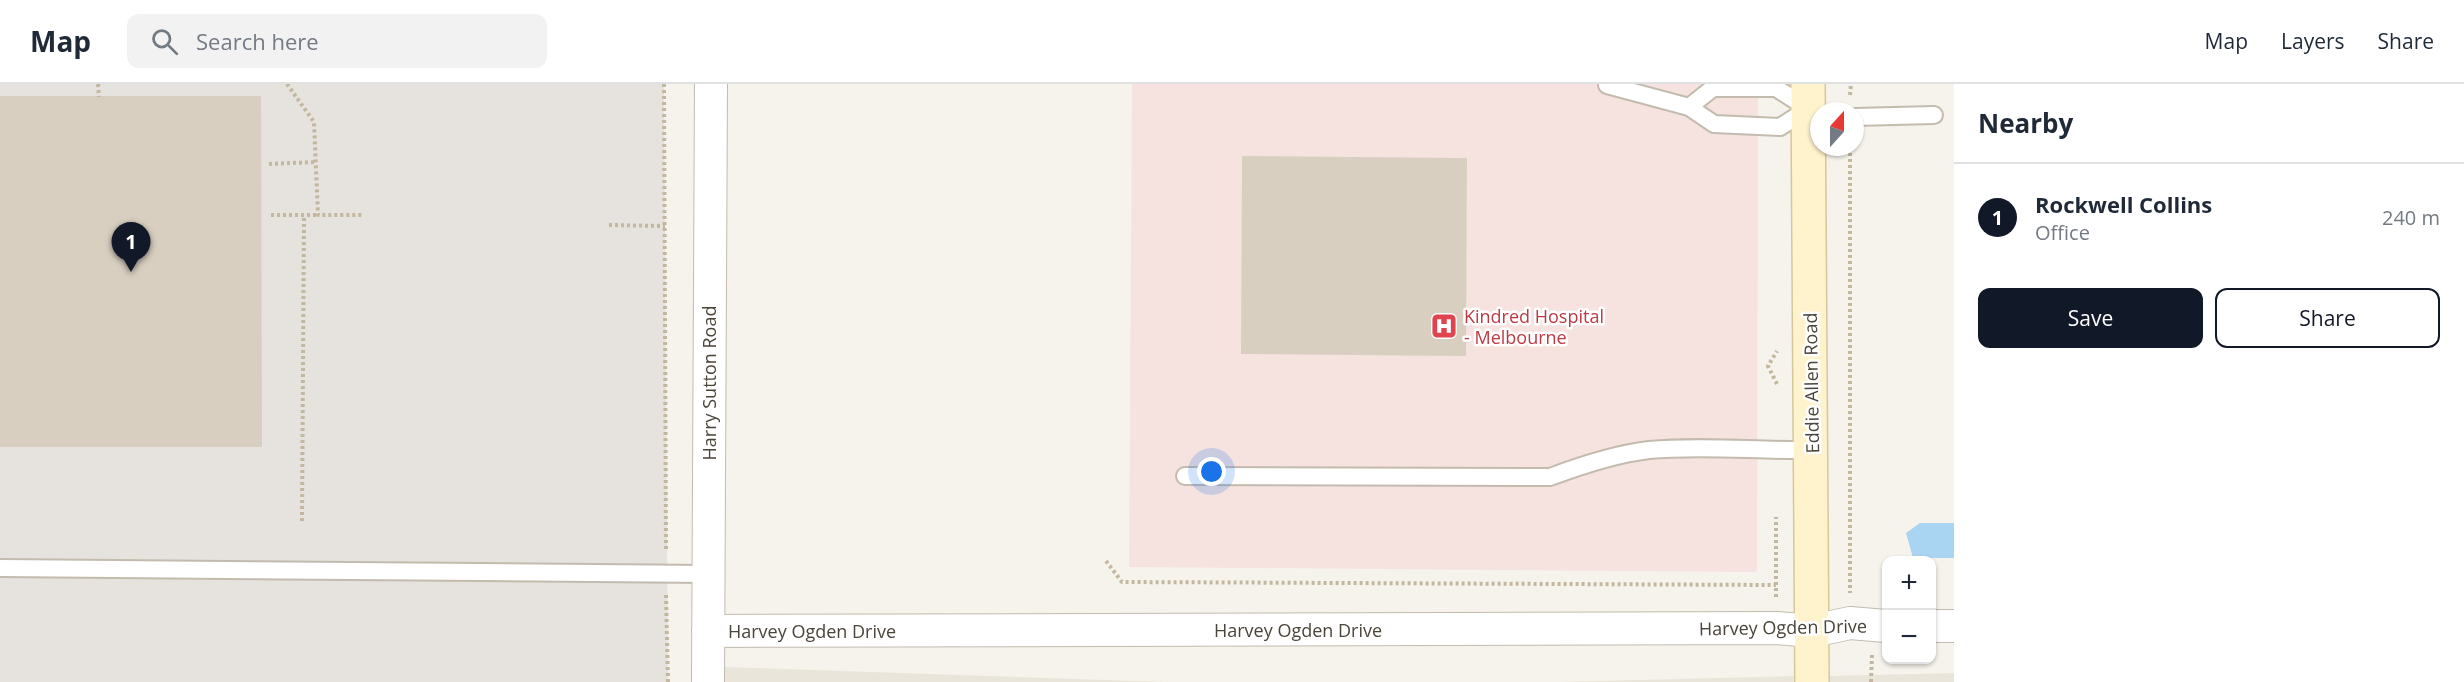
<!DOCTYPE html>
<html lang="en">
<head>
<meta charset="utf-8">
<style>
	:root { --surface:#fff; --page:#f2f2f3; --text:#1f2937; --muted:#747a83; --line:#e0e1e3; --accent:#111827 }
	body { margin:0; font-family:"Open Sans",sans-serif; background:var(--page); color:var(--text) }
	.controls { position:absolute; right:18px; bottom:18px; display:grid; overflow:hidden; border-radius:12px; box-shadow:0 2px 4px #0004 }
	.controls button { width:54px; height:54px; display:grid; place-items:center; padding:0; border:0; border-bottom:2px solid var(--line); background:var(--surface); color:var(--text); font:30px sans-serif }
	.compass { position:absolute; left:1810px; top:18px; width:54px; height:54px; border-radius:50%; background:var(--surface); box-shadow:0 2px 4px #0004; rotate:21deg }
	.you { position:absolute; left:1212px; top:388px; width:21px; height:21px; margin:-15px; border:4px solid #fff; border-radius:50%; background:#1a73e8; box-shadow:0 0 0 9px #1a73e833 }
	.badge { display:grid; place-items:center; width:39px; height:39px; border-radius:50%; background:var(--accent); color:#fff; font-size:20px; font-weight:700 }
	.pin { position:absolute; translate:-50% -50px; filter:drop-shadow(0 2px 3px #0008) }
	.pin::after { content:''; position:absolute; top:32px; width:21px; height:18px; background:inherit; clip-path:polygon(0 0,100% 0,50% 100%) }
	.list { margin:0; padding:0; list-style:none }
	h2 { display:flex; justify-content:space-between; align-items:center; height:78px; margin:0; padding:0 24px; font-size:26px }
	h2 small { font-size:20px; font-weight:400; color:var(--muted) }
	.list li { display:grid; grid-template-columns:39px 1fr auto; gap:18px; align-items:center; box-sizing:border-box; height:108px; padding:0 24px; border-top:2px solid var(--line) }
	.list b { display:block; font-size:22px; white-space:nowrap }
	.list p { margin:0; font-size:20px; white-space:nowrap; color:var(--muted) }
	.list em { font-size:20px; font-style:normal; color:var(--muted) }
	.actions { display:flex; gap:12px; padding:18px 24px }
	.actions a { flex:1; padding:14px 0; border:2px solid var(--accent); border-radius:12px; text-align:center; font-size:21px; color:var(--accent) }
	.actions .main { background:var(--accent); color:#fff }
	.icon { flex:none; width:33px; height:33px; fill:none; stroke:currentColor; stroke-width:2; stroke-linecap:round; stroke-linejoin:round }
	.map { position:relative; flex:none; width:1954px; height:598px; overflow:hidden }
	header { display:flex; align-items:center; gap:36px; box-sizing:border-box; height:84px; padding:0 30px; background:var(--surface); border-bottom:2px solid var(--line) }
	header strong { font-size:28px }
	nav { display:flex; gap:33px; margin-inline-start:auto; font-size:21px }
	.search { width:420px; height:54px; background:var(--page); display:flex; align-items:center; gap:15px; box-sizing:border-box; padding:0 21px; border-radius:12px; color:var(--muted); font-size:22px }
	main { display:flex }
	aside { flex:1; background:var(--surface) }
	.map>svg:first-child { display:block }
	.residential { fill:#eae5da }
	.industrial { fill:#e6e2dd }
	.medical { fill:#f6e3e0 }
	.water { fill:#a9d4f2 }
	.building { fill:#d8cfc1 }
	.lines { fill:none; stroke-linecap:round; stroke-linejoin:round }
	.lane-casing { stroke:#c2bbae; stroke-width:20 }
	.street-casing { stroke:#c2bbae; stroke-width:34 }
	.secondary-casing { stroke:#d6c79b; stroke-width:36 }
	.path { stroke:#c4b79f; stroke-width:4; stroke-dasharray:3 3; stroke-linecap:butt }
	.lane { stroke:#fff; stroke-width:16 }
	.street { stroke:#fff; stroke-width:32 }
	.secondary { stroke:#fff3cd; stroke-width:33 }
	.labels { text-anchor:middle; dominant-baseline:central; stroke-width:5; stroke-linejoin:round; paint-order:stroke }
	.health-label { font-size:18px; fill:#be3a42; stroke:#fff; text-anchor:start }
	.street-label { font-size:18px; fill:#4b4439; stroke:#fff }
</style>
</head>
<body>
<header>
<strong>Map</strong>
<div class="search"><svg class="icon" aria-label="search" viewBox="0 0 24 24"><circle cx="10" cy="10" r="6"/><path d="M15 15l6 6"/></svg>Search here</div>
<nav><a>Map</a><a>Layers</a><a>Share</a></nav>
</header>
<main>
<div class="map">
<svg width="1954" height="598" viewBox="0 0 1954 598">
	<rect width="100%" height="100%" fill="#f6f3ec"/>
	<path class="residential" d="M724,583L1165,598H724Z
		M1954,589V598H1828V592Z
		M1797,592L1796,598H1558Z"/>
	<path class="industrial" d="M0,0H664L668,598H0Z"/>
	<path class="medical" d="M1132,0H1758L1757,488L1129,483Z"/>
	<path class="water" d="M1920,439H1954V474H1913L1906,449Z"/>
	<path class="building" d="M0,12H261L262,363H0Z
		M1242,72L1467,74L1466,272L1241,270Z"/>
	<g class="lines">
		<defs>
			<path id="lane" d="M1607,1L1689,23
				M1808,25L1780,43L1714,40L1689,23L1713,4H1776L1809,25
				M1855,33L1934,31
				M1185,392L1550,393C1582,381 1615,370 1649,366C1703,361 1757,367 1811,366
				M0,484L708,490"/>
			<path id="street" d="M1932,542H1954
				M708,547L1776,544L1813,547L1850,539L1886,542
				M708,598L711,0"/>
			<path id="secondary" d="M1808,0L1812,598"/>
		</defs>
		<use href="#lane" class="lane-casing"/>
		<use href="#street" class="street-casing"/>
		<use href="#secondary" class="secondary-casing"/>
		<path class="path" d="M98,0L99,13
			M287,0L314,38L318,131H362
			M664,0L666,467
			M1850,11L1851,0
			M1850,63V509
			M269,80L316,78
			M271,131H318
			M609,141L665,142
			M1777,300L1768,282L1777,267
			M302,437L304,131
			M1106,477L1122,498L1776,501
			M666,511L668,598
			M1776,513V433
			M1871,598L1872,570"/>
		<use href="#lane" class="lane"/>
		<use href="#street" class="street"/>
		<use href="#secondary" class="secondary"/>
	</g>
	<defs>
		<symbol id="hospital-square" viewBox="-11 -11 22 22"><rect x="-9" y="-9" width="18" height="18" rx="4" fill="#e0444e" stroke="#fff"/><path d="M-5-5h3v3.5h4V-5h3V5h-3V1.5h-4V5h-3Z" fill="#fff"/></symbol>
	</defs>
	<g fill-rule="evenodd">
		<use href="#hospital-square" x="1429" y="227" width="30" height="30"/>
	</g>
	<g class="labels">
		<g class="health-label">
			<text x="1464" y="232">Kindred Hospital<tspan x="1464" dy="21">- Melbourne</tspan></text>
		</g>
		<g class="street-label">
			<text transform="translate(709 299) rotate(-90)">Harry Sutton Road</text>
			<text transform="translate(1811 299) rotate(-91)">Eddie Allen Road</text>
			<text transform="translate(1783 543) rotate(-1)">Harvey Ogden Drive</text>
			<text x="1298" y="546">Harvey Ogden Drive</text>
			<text x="812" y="547">Harvey Ogden Drive</text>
		</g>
	</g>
</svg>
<div class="controls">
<button>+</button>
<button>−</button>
</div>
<svg class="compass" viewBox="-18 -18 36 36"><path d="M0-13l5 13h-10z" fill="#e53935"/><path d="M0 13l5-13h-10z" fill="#747a83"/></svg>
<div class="you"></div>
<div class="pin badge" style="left:131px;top:188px">1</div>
</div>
<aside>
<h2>Nearby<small></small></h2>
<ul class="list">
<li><span class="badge">1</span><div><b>Rockwell Collins</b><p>Office</p></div><em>240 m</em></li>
</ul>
<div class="actions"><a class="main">Save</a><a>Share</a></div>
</aside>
</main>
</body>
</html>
